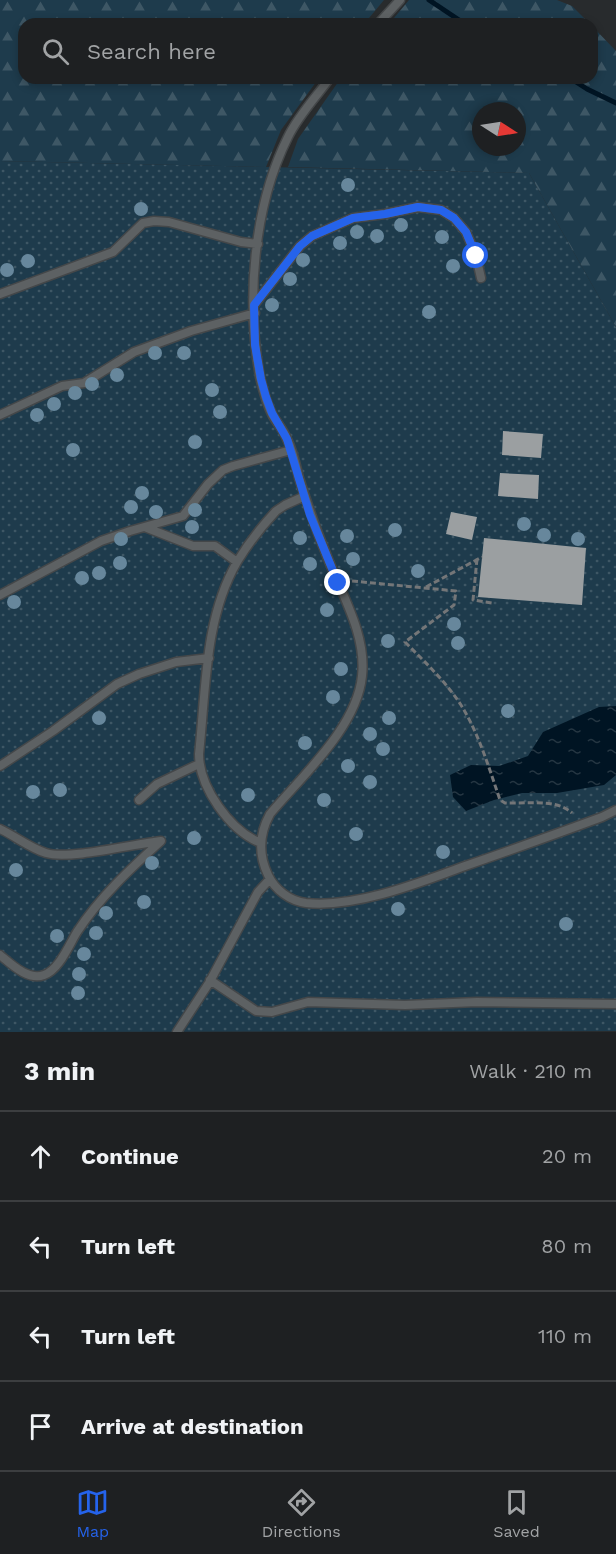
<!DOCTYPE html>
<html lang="en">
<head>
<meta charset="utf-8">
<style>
	:root { --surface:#1e2022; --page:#26282a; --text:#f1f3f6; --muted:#a1a3a5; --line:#3c3e40; --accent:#2563eb }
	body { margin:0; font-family:"Work Sans",sans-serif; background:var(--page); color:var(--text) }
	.compass { position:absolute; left:472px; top:102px; width:54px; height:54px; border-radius:50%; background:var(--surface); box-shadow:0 3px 9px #0003; rotate:102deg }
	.stop { position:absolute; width:18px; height:18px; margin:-14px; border:4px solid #2563eb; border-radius:50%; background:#fff }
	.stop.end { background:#2563eb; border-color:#fff; box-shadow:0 2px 6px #0008 }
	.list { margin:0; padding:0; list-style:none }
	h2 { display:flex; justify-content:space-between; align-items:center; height:78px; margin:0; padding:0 24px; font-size:26px }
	h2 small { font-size:20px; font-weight:400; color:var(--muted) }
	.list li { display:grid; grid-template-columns:39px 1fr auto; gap:18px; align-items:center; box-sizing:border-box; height:90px; padding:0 24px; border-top:2px solid var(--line) }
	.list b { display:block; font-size:22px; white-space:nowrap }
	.list em { font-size:20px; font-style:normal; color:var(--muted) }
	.icon { flex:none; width:33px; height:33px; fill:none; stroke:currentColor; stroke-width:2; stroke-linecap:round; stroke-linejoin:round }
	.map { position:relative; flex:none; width:616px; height:1032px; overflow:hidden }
	.search { position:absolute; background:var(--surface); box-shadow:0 3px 9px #0003; left:18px; right:18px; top:18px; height:66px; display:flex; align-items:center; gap:15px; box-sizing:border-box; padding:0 21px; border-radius:18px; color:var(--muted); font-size:22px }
	.sheet { height:438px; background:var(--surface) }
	nav { display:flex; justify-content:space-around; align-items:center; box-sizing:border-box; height:84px; border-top:2px solid var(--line); background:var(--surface); font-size:16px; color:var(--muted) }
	nav a { display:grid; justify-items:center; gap:3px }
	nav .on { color:var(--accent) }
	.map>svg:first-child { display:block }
	.grass { fill:url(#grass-dots) }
	.forest { fill:url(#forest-firs); fill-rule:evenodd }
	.water { fill:url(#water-ripples) }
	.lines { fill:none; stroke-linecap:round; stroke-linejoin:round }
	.stream { stroke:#001423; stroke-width:5 }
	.building { fill:#9b9fa1 }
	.lane-casing { stroke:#444749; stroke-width:11 }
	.path { stroke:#747678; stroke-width:3; stroke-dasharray:6 3; stroke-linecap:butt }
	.lane { stroke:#5d6163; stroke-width:8 }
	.tree { fill:#67879c }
	.route { stroke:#2563eb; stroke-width:8 }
</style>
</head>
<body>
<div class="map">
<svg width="616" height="1032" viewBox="0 0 616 1032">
	<defs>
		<pattern id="grass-dots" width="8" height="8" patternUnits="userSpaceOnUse" patternTransform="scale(1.5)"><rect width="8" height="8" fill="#1e3b4c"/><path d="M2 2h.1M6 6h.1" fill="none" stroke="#3e5765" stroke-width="1.8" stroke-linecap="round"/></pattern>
		<pattern id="forest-firs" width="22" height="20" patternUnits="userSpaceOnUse" patternTransform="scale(1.5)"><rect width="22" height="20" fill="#1e3b4c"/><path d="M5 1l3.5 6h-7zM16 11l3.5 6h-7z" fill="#3e5765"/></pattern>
		<pattern id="water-ripples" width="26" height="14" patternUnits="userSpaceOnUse" patternTransform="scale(1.5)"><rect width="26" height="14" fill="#001423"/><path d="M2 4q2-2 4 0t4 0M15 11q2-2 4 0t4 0" fill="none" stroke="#253642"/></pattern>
	</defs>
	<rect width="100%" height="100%" fill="#282b2d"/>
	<path class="grass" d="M0,161L529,173L616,327V1031L0,1032Z"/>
	<path class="forest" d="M0,0H384L364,24H24V78H319L281,130L266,167L0,161Z
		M409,0H557L572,6L590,24H389Z
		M592,26L616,51V327L529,173L288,167L298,139L341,78H592ZM481,111H517V147H481Z"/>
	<path class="water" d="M616,706V775L604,785L557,793H522L494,800L466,811L453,797L450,775L471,765L499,766L528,756L543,732L599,707Z"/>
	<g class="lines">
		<path class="stream" d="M429,0L465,24
			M570,78L587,89L616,103"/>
	</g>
	<path class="building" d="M503,431L543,434L541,458L502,455Z
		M500,473L539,475L538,499L498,496Z
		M451,512L477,517L472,540L446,534Z
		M484,538L586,548L582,605L478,597Z"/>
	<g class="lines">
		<defs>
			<path id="lane" d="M378,24L400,0
				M330,78C316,97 298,116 288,137C253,207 246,301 260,377C263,390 267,405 273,416C278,424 284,431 287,439C293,451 296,465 299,478C307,503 315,527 325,551C339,590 367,633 362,676C357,727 302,776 270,814C259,834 258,854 268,875C275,890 290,901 306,903C356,908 419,883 465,866C511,850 556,834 602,817L616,810
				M0,294L113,252L143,223L154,221L169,222L241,242L258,244
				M254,305L300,246L312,236L353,218L385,214L418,207L441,210L454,218L466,232L476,256L481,278
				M0,415L62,386L84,383L134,352L191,331L255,313
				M147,528L193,546H215L237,562
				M0,595L101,541L130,531L183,516L208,484L223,470L233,466L291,450
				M0,766L53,731L117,684L139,674L176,662L209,658
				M139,800L157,784L199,764
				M0,829C15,836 30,848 46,853C69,860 133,844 161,841C130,869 100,897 77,932C69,945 59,970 44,975C28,981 11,964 0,955
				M261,843C230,831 199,787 199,754C206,691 204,619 237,562C248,544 262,526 276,511L285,505L305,496
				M210,980L256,1011L272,1012L308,1002L405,1005L477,1002L616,1004
				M177,1032L209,983L258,892L270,879"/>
		</defs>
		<use href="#lane" class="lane-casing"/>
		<path class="path" d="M477,559L473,600L492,603
			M352,581L456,591L454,605L405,642C425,662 446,682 461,705C479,734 489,768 500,800L505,803C525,804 556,798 572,813
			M426,587L482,557"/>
		<use href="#lane" class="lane"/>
	</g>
	<g class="tree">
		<circle cx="348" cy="185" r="7"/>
		<circle cx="141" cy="209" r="7"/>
		<circle cx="401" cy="225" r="7"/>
		<circle cx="357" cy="232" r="7"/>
		<circle cx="377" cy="236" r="7"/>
		<circle cx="442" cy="237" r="7"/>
		<circle cx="340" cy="243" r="7"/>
		<circle cx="303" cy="260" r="7"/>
		<circle cx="28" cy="261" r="7"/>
		<circle cx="453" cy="266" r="7"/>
		<circle cx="7" cy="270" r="7"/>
		<circle cx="290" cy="279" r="7"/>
		<circle cx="272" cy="305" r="7"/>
		<circle cx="429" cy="312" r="7"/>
		<circle cx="155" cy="353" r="7"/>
		<circle cx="184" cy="353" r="7"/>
		<circle cx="117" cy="375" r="7"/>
		<circle cx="92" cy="384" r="7"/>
		<circle cx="212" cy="390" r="7"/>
		<circle cx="75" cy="393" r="7"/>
		<circle cx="54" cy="404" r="7"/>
		<circle cx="220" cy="412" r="7"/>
		<circle cx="37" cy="415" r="7"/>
		<circle cx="195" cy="442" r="7"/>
		<circle cx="73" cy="450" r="7"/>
		<circle cx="142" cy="493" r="7"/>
		<circle cx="131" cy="507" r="7"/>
		<circle cx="195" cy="510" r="7"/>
		<circle cx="156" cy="512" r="7"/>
		<circle cx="524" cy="524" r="7"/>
		<circle cx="192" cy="527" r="7"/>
		<circle cx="395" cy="530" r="7"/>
		<circle cx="544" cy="535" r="7"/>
		<circle cx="347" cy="536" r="7"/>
		<circle cx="300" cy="538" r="7"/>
		<circle cx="121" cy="539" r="7"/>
		<circle cx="578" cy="539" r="7"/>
		<circle cx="353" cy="559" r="7"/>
		<circle cx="120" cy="563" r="7"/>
		<circle cx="310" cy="564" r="7"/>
		<circle cx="418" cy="571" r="7"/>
		<circle cx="99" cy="573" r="7"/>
		<circle cx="82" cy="578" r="7"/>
		<circle cx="14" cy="602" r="7"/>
		<circle cx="327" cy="610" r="7"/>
		<circle cx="454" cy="624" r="7"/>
		<circle cx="388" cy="641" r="7"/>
		<circle cx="458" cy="643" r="7"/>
		<circle cx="341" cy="669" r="7"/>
		<circle cx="333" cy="697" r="7"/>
		<circle cx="508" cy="711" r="7"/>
		<circle cx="99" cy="718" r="7"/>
		<circle cx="389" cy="718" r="7"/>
		<circle cx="370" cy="734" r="7"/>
		<circle cx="305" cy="743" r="7"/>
		<circle cx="383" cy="749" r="7"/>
		<circle cx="348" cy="766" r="7"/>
		<circle cx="370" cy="782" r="7"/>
		<circle cx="60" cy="790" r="7"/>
		<circle cx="33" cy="792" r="7"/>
		<circle cx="248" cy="795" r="7"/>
		<circle cx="324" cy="800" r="7"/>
		<circle cx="356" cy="834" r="7"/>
		<circle cx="194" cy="838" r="7"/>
		<circle cx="443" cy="852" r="7"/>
		<circle cx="152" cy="863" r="7"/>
		<circle cx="16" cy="870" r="7"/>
		<circle cx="144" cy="902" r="7"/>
		<circle cx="398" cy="909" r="7"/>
		<circle cx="106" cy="913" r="7"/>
		<circle cx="566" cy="924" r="7"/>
		<circle cx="96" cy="933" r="7"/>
		<circle cx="57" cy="936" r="7"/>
		<circle cx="84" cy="954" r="7"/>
		<circle cx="79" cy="974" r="7"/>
		<circle cx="78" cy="993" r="7"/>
	</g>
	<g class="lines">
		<path class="route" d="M338,583L310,515L287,439L272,413L266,397L261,379L255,345L254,305L300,246L312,236L353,218L385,214L418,207L441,210L454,218L466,232L476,256"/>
	</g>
</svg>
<svg class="compass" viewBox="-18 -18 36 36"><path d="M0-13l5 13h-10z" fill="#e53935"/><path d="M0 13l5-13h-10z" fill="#a1a3a5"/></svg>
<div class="stop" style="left:476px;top:256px"></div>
<div class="stop end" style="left:338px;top:583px"></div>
<div class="search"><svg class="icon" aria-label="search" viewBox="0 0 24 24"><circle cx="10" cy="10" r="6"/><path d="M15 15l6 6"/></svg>Search here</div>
</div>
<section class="sheet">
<h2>3 min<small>Walk · 210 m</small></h2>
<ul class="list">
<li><svg class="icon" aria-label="ahead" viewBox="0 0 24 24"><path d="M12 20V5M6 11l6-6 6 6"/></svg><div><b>Continue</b></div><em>20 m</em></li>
<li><svg class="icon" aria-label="left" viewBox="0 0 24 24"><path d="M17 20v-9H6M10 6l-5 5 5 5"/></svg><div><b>Turn left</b></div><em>80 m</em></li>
<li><svg class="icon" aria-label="left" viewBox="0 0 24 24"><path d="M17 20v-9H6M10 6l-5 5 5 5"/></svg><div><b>Turn left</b></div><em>110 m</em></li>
<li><svg class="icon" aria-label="arrive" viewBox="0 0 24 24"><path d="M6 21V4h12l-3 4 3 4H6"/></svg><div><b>Arrive at destination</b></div></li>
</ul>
</section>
<nav>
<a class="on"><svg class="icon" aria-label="map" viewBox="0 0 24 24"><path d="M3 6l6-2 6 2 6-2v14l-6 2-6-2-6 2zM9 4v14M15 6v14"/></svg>Map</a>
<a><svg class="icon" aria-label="directions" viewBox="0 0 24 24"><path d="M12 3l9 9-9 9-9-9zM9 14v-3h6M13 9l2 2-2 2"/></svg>Directions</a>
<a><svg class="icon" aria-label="saved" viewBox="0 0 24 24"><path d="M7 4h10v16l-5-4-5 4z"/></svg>Saved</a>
</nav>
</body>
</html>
